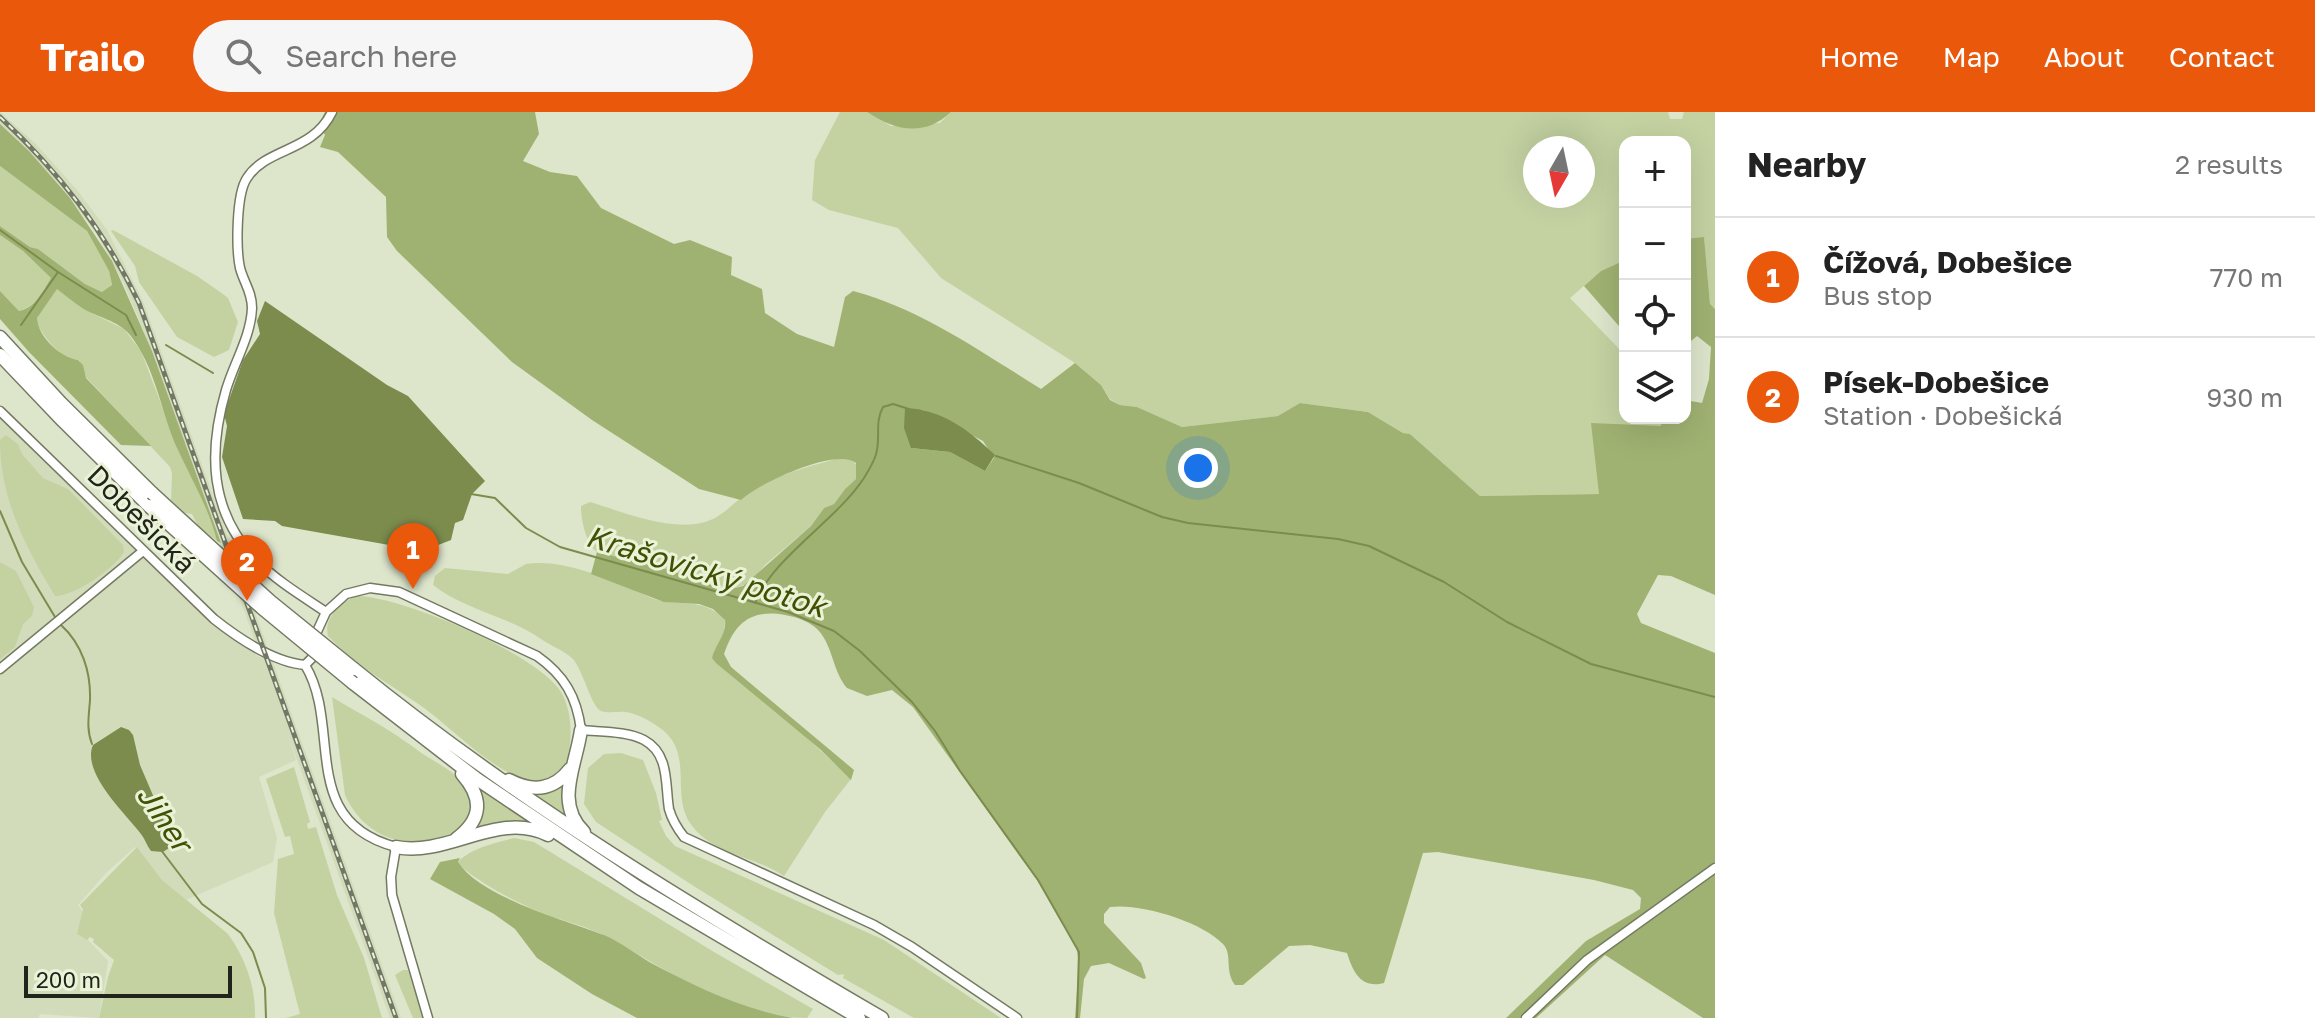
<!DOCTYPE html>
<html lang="en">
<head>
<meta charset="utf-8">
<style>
	:root { --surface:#fff; --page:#f6f6f6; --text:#222; --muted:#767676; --line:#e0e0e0; --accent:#ea580c }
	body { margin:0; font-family:"Golos Text",sans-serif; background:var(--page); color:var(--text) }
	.controls { position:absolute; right:24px; top:24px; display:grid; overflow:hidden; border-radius:16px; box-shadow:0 8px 32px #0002 }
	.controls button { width:72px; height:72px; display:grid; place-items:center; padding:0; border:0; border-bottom:2px solid var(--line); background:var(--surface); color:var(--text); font:40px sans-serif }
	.compass { position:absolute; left:1523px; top:24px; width:72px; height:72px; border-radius:50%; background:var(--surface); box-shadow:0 8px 32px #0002; rotate:189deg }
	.scale { position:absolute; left:24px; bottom:20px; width:208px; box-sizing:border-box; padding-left:8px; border:4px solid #21241a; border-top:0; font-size:22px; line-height:28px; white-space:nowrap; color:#21241a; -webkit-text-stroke:6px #eaf2d8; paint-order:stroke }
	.you { position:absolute; left:1198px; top:356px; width:28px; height:28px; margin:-20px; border:6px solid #fff; border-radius:50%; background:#1a73e8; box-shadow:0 0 0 12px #1a73e833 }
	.badge { display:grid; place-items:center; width:52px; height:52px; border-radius:50%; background:var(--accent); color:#fff; font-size:26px; font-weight:700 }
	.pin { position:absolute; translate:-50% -66px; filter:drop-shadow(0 2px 4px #0008) }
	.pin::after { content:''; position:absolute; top:42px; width:28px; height:24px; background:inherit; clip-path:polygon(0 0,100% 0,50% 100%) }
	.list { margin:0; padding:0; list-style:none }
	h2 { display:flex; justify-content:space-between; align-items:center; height:104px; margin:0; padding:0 32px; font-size:34px }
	h2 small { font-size:26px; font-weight:400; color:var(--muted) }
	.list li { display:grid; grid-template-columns:52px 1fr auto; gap:24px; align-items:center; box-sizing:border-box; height:120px; padding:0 32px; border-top:2px solid var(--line) }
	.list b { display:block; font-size:30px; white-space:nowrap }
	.list p { margin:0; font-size:26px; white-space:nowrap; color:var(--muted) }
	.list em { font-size:26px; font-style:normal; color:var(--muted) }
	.icon { flex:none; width:44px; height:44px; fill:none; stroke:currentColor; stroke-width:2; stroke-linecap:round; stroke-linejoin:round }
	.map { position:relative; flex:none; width:1715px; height:906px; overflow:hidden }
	header { display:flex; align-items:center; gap:48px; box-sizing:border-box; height:112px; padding:0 40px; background:var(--accent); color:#fff }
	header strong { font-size:38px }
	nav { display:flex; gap:44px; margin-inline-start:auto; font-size:28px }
	.search { width:560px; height:72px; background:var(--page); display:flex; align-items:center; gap:20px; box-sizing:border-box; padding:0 28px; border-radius:44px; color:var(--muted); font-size:30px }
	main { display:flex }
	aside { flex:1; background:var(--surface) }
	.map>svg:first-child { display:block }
	.built { fill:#d2dcbb }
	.green { fill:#c4d2a2; fill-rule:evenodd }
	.forest { fill:#a0b272; fill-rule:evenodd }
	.water { fill:#7b8c4d }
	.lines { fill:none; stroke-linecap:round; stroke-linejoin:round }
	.stream { stroke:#7b8c4d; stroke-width:2 }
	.minor-casing { stroke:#737a62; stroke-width:11 }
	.highway-casing { stroke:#737a62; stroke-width:15 }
	.minor { stroke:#fff; stroke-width:8 }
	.highway { stroke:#fff; stroke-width:12 }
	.rail-casing { stroke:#727766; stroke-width:5 }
	.rail { stroke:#eaf2d8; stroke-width:2; stroke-dasharray:6; stroke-linecap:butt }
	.highway-bridge-casing { stroke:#737a62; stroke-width:15; stroke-linecap:butt }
	.highway-bridge { stroke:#fff; stroke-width:12 }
	.labels { text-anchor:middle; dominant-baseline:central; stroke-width:6; stroke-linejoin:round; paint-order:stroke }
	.street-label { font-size:28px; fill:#21241a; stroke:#eaf2d8 }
	.water-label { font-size:30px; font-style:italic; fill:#415003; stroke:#eaf2d8 }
</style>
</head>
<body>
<header>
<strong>Trailo</strong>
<div class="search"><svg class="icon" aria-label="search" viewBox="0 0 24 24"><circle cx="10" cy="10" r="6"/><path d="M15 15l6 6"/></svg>Search here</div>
<nav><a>Home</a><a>Map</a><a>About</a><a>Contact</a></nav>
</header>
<main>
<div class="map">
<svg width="1715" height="906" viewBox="0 0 1715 906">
	<rect width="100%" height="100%" fill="#dde5cb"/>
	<path class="built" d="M0,0L36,32L78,79L107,118L143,189L401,906H390L287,620L296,648L259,665L277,726L273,750L186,788L162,768L135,735L106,761L78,793L83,800L78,822L88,828L108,849L99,906L40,902L38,906H0V307L211,510L261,546L152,239L124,172L98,124L70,86L29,39L0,12Z"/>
	<path class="green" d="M840,0H867L891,14L940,11L951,0H1668L1670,7H1682L1684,0H1715V197L1710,193L1704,126L1685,127V30H1625V148L1601,159L1570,186L1625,243V306H1662V314L1600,382L1480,384L1410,322L1403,321L1368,300L1300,291L1279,304L1182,315L1137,295L1120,293L1110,287L1101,273L1075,251L941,166L898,116L829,98L812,88L815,48ZM1535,36H1583V84H1535Z
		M0,54L87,119L109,159L112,174L102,180L85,172L38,137L30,135L0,114Z
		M113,118L197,164L223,182L228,186L238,210L229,238L214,245L177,225L139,170L135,154L111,119Z
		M0,123L23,139L51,166C43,179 35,195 19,199L0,179Z
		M57,176L82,196L124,217L141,239L178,337L194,367L213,414L217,429L198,414L192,402L185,401L171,388L172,361L170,355L86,265L79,248C58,245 47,228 36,211L39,200Z
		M6,323L18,332L22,342L43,366L68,377L123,433L124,440C114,457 75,484 55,484C25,434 0,387 0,328Z
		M843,345L852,347L858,356L856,367L845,377L834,392L824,396L811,414L766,452L749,471L732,477L597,440C586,431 581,409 581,394L590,390C623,400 671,420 705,410C726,404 737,385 756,375C783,361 814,353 843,345Z
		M0,450L16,459L34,495L32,504L23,512L15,535L0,547Z
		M526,452C559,447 598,463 628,475C639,479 650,487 662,489C687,493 706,488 725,508L724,522L714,539L851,667L825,700L784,764C757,745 715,743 693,715C669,686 694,645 664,619C654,611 639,602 626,600C618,599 609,602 601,599C591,595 583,557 572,546C563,538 551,534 541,527C510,505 465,498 433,473L435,464L445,456L508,462Z
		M357,484C401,484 538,542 561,580C574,602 573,636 563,658C550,665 538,673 523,667C483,652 452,615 417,591C386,570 354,552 328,524C323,506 341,490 357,484Z
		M332,585C356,600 383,613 406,630C413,634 419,640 426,644C439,652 451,658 461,669C508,723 383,768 345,683Z
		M621,641L643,648L656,681L662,708L659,709L666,724L675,734L884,828L1001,906H914L843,866L844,862L838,863L692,773L596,710L584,692L588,656L604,642Z
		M294,655L310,710L307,712L308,717L316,715L337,783L364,846L382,906H286L300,902L274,801L278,747L294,742L290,724L285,725L266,667Z
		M568,665L571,710L525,679Z
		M476,672L531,710L507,711L469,723Z
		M514,726L534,730L714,840L813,897L807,906C734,906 670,859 609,826C588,814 562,809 540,800C511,788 484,773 460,754L458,750C471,736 496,731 514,726Z
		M137,735L162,768L228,822C246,847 256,876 255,906H99L108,865L114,848L93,830L94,827L90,825L87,828L77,822L83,797L80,793Z
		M403,858H408L424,906H413L395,863Z"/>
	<path class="forest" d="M325,0H535L539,22L523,49L550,60L577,64L601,96L674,132L690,128L732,145L731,163L762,177L765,201L797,222L834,235L845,185L853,179C919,196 983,241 1041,277L1075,251L1101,273L1110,288L1120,293L1137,295L1182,315L1278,304L1300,291L1368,300L1403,321L1410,322L1480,384L1599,382L1591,311L1661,314L1662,306H1685V288L1702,291L1709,267L1711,235L1697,224L1685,234V127L1704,125L1710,192L1715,197V483L1671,464L1658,463L1637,502L1641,511L1715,541V906H1703L1605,843L1536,906H1506L1586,829L1640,797L1641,786L1633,778L1594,768L1438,740L1423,741L1384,871C1361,877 1353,860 1347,841L1310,833L1289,834L1243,873H1235C1224,858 1233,843 1223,832C1201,809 1140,791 1110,795L1104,802V811L1141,851L1146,866L1144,867L1109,851L1091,854L1084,867L1080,906H1075L1079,852L1076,833L1042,775L913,595L892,578L867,584L847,576C833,560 833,535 819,519C811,510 797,505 785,503C751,497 735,510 724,542L731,555L854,658L851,668L821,638L716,551L712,546C715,532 727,523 725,508L713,497L699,492L664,490L591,462L597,440L666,457L726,478L743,474L811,414L824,396L834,392L845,377L856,367V351C837,335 757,372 741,388L699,377L592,308L512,250L397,139L387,125L386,85L338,40L320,35L325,23L319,12ZM923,298L983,329L994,346L985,359L950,340L911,336Z
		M867,0H951C925,25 895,19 867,0Z
		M0,12L29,39L70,86L112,149L152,239L221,431L217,429C209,397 192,368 178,338C161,302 156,255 130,223C119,209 97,205 82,196C73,190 65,183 57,177L37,206C38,225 60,245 78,248L83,253L86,266L151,334L121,333L29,240L0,207V179L19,199C35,196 43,179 51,166L23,139L0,123V114L30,135L38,137L85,172L102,180L112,173L109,159L87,119L0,54Z
		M1625,148V221L1584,174L1601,159Z
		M460,746L458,750C480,785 565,808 604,823C620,830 636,842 651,851C697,875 741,897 793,906H637L592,882L537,846L515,817L494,802L430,767L440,750Z"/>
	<path class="water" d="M265,189L387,273L408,284L485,369L472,382L463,408L455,411L451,428L423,439L282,414L275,409L243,407L222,345L227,314L224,302L243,248L260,222L257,209Z
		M905,296C942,297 970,319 995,343L985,359L950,340L911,336L904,316Z
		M121,615L129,618L133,623L140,653L170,723L169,736L163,740L151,739C147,734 145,727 141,722C126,702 81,661 93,633Z"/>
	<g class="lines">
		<path class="stream" d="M0,118L58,160L21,213
			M58,160L126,203L136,223
			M166,233L213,261
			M996,344L1079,371L1162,405L1188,411L1338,427L1369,434L1444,470L1507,510L1591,552L1715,585
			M471,382L495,386L526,416L560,435L788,500L834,519L860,539L912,590L935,619L960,659L1038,768L1079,840L1077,906
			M0,399L22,450L55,505
			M755,491C774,444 835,410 864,366C869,358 876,346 877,338C880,322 875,310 883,295L893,292L909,297
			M61,513C82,532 91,560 90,588C89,603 86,617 92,632
			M161,738L202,792L241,821L253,840L265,876L266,906"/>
		<defs>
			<path id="minor" d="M0,299L214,507C238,526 273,550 305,553
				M326,500C302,484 277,469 257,449C209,400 208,340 226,278C234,251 251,224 252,196C252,180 244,171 240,156C236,137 236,82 247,66C267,35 312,41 332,0
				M305,553L312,546L315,524L326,500L346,482L370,476L399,480L537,544C564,563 577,585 581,618C600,620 627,619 644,628C670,642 665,673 669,697C672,708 677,716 684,725L874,813L912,835L1017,906
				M305,553C343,615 297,709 396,735L391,765L392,783L428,906
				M0,557L143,439
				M1526,906L1587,848L1715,756"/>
			<path id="highway" d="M0,225L61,291L152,381
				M0,243L63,309L149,394
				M354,557C519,691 699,799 882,906
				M353,571L477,667L639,776L859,906
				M581,618C576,654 554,691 584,720
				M509,668C532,680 553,679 570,657
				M456,727C483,707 483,686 462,662
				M396,735C449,745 498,698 548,723"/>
		</defs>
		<use href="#minor" class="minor-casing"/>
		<use href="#highway" class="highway-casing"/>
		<use href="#minor" class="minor"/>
		<use href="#highway" class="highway"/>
		<defs>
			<path id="rail" d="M0,5C59,60 104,118 139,191L396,906"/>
		</defs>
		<use href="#rail" class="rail-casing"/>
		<use href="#rail" class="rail"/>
		<defs>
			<path id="highway-bridge" d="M152,381L270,489L354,557
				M149,394L262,496L353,571"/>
		</defs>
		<use href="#highway-bridge" class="highway-bridge-casing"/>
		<use href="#highway-bridge" class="highway-bridge"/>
	</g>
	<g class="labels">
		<g class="street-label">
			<text transform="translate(142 407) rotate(45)">Dobešická</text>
		</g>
		<g class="water-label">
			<text transform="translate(706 459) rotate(17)">Krašovický potok</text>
			<text transform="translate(165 706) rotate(56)">Jiher</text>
		</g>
	</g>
</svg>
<div class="controls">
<button>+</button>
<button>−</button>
<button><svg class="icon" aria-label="locate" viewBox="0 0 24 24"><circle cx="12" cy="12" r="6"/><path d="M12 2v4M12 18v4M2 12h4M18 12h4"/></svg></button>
<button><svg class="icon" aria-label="layers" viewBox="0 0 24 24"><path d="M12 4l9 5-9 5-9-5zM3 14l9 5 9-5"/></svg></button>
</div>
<svg class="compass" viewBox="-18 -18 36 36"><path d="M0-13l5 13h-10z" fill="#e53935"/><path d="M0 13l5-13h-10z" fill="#767676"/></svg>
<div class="scale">200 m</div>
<div class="you"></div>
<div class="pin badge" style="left:413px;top:477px">1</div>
<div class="pin badge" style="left:247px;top:489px">2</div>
</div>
<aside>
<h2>Nearby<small>2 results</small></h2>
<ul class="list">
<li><span class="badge">1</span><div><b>Čížová, Dobešice</b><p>Bus stop</p></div><em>770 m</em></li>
<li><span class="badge">2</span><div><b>Písek-Dobešice</b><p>Station · Dobešická</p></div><em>930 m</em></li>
</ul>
</aside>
</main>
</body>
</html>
